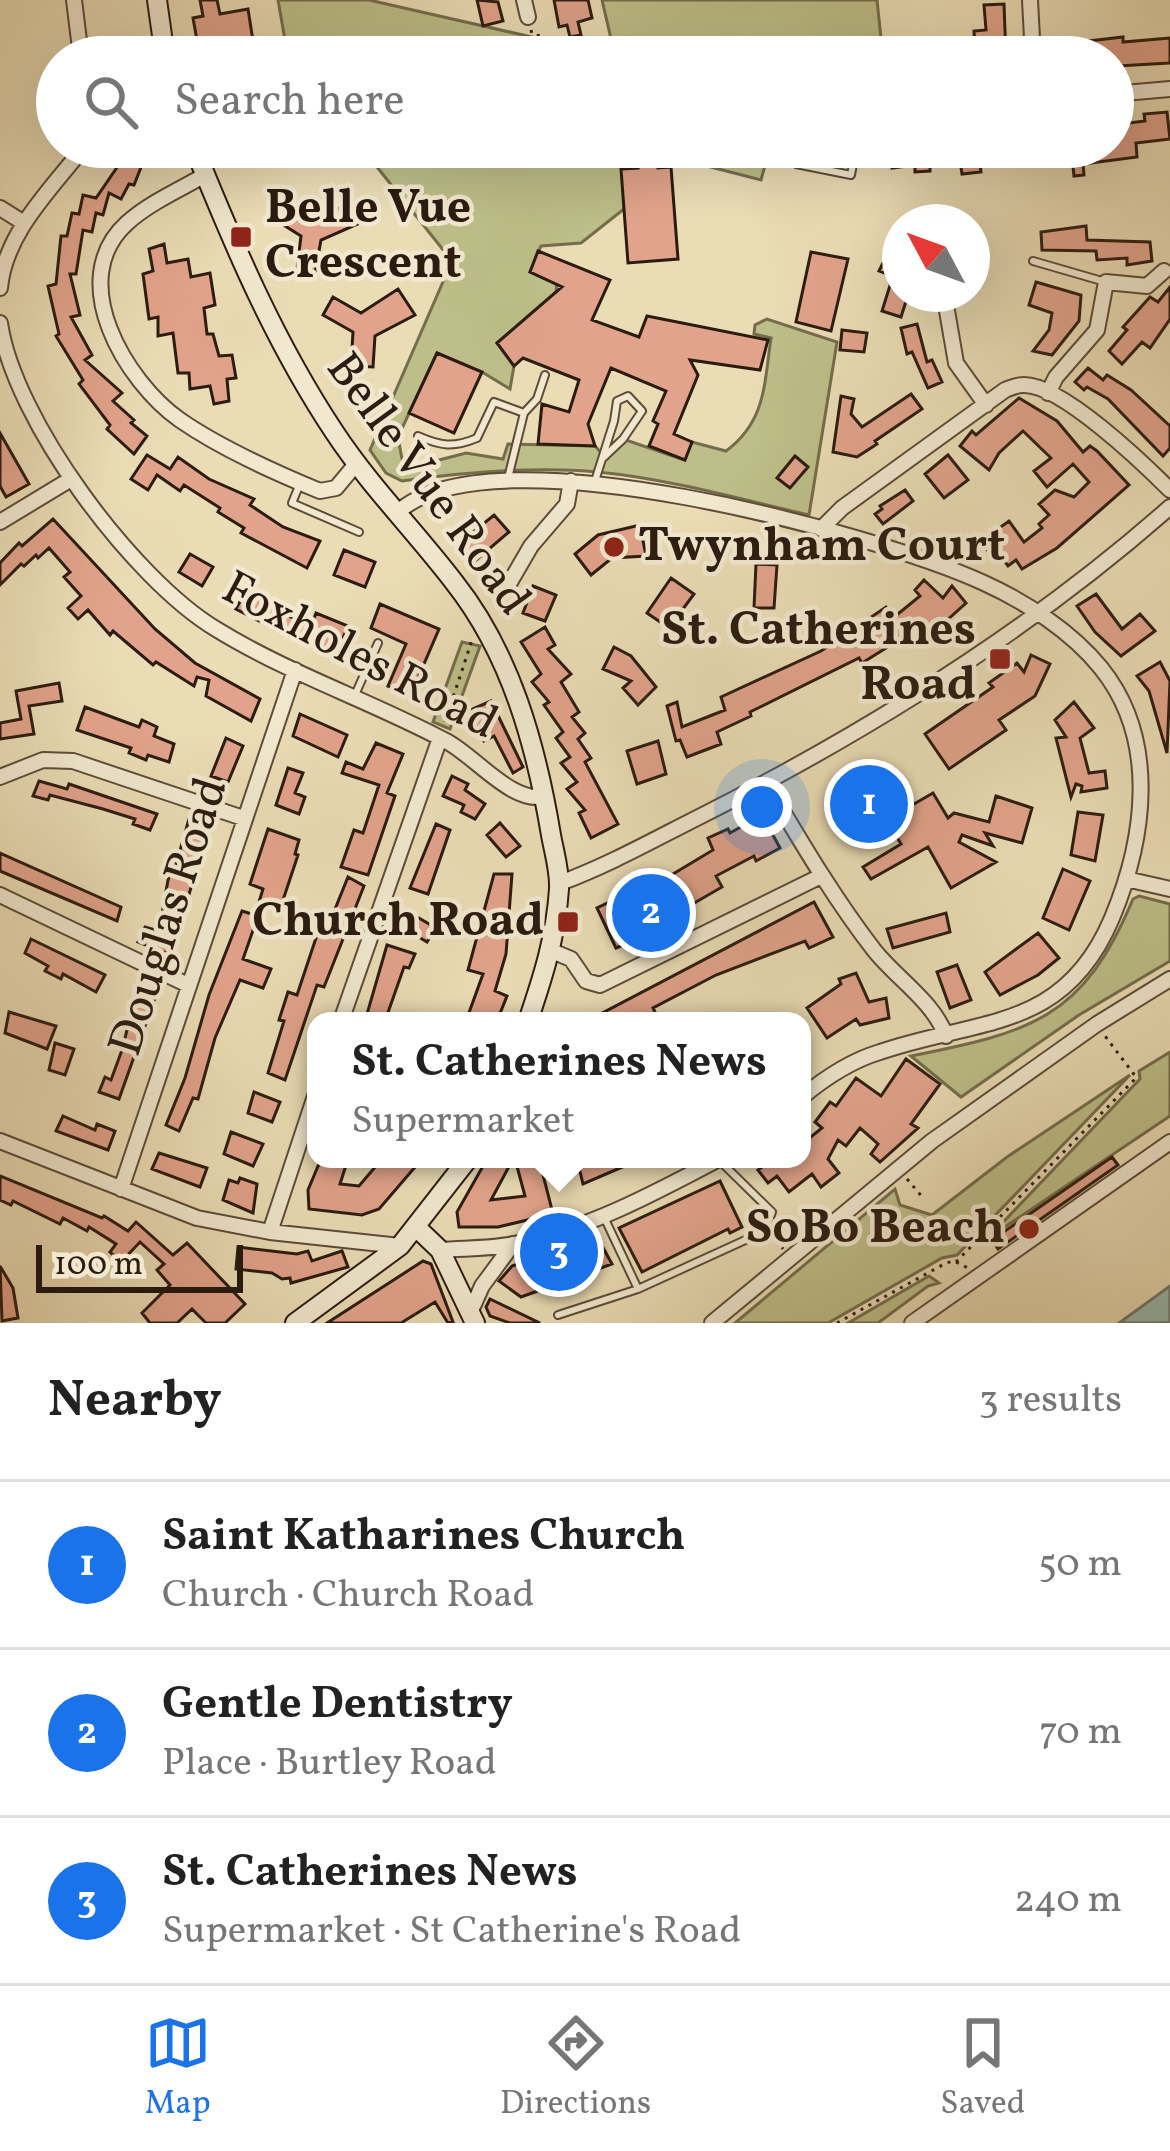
<!DOCTYPE html>
<html lang="en">
<head>
<meta charset="utf-8">
<style>
	:root { --surface:#fff; --page:#f6f6f6; --text:#222; --muted:#767676; --line:#e0e0e0; --accent:#1a73e8 }
	body { margin:0; font-family:Vollkorn,serif; background:var(--page); color:var(--text) }
	.compass { position:absolute; left:882px; top:204px; width:108px; height:108px; border-radius:50%; background:var(--surface); box-shadow:0 12px 48px #0002; rotate:311deg }
	.scale { position:absolute; left:36px; bottom:30px; width:207px; box-sizing:border-box; padding-left:12px; border:6px solid #2c1c10; border-top:0; font-size:33px; line-height:42px; white-space:nowrap; color:#2c1c10; -webkit-text-stroke:9px #f1e8cf; paint-order:stroke }
	.you { position:absolute; left:762px; top:807px; width:42px; height:42px; margin:-30px; border:9px solid #fff; border-radius:50%; background:#1a73e8; box-shadow:0 0 0 18px #1a73e833 }
	.badge { display:grid; place-items:center; width:78px; height:78px; border-radius:50%; background:var(--accent); color:#fff; font-size:39px; font-weight:700 }
	.pin { position:absolute; translate:-50% -50%; border:6px solid #fff; box-shadow:0 3px 12px #0006 }
	.popup { position:absolute; left:307px; top:1012px; width:504px; height:156px; box-sizing:border-box; display:grid; place-content:center; border-radius:24px; background:var(--surface); filter:drop-shadow(0 3px 9px #0005); font-size:39px; white-space:nowrap; color:var(--muted) }
	.popup b { font-size:45px; color:var(--text) }
	.popup::after { content:''; position:absolute; left:50%; top:100%; margin-left:-24px; border:24px solid transparent; border-top-color:var(--surface) }
	.list { margin:0; padding:0; list-style:none }
	h2 { display:flex; justify-content:space-between; align-items:center; height:156px; margin:0; padding:0 48px; font-size:51px }
	h2 small { font-size:39px; font-weight:400; color:var(--muted) }
	.list li { display:grid; grid-template-columns:78px 1fr auto; gap:36px; align-items:center; box-sizing:border-box; height:168px; padding:0 48px; border-top:3px solid var(--line) }
	.list b { display:block; font-size:45px; white-space:nowrap }
	.list p { margin:0; font-size:39px; white-space:nowrap; color:var(--muted) }
	.list em { font-size:39px; font-style:normal; color:var(--muted) }
	.icon { flex:none; width:66px; height:66px; fill:none; stroke:currentColor; stroke-width:2; stroke-linecap:round; stroke-linejoin:round }
	.map { position:relative; flex:none; width:1170px; height:1323px; overflow:hidden }
	.search { position:absolute; background:var(--surface); box-shadow:0 12px 48px #0002; left:36px; right:36px; top:36px; height:132px; display:flex; align-items:center; gap:30px; box-sizing:border-box; padding:0 42px; border-radius:66px; color:var(--muted); font-size:45px }
	.sheet { height:660px; background:var(--surface) }
	nav { display:flex; justify-content:space-around; align-items:center; box-sizing:border-box; height:168px; border-top:3px solid var(--line); background:var(--surface); font-size:33px; color:var(--muted) }
	nav a { display:grid; justify-items:center; gap:6px }
	nav .on { color:var(--accent) }
	.map>svg:first-child { display:block }
	.green { fill:#bdbe89; stroke:#746d4c; stroke-width:3 }
	.water { fill:#98bab3; stroke:#6d7b72; stroke-width:3 }
	.building { fill:#e1a38b; stroke:#2c1c10; stroke-width:3 }
	.lines { fill:none; stroke-linecap:round; stroke-linejoin:round }
	.lane-casing { stroke:#5c4c39; stroke-width:10 }
	.street-casing { stroke:#5c4c39; stroke-width:18 }
	.secondary-casing { stroke:#2c1c10; stroke-width:22 }
	.path { stroke:#2c1c10; stroke-width:3; stroke-dasharray:3 6; stroke-linecap:butt }
	.lane { stroke:#f1e8cf; stroke-width:6 }
	.street { stroke:#f1e8cf; stroke-width:14 }
	.secondary { stroke:#f1e8cf; stroke-width:18 }
	.poi-dot { fill:#8f2418; stroke:#f1e8cf; stroke-width:4.5 }
	.labels { text-anchor:middle; dominant-baseline:central; stroke-width:9; stroke-linejoin:round; paint-order:stroke }
	.poi-label { font-size:48px; font-weight:bold; fill:#2c1c10; stroke:#f1e8cf; text-anchor:end }
	.street-label { font-size:48px; fill:#2c1c10; stroke:#f1e8cf }
</style>
</head>
<body>
<div class="map">
<svg width="1170" height="1323" viewBox="0 0 1170 1323">
	<rect width="100%" height="100%" fill="#eadcb5"/>
	<filter id="stains"><feTurbulence type="fractalNoise" baseFrequency=".00167" numOctaves="4"/><feColorMatrix values="0 0 0 0 .2 0 0 0 0 .09 0 0 0 0 .02 0 0 0 .5 -.17"/></filter>
	<radialGradient id="worn" r=".72"><stop offset=".6" stop-color="#630" stop-opacity="0"/><stop offset="1" stop-color="#630" stop-opacity=".3"/></radialGradient>
	<path class="green" d="M278,0H369L615,56L602,0H877L883,57H288Z
		M361,147H623L624,209L581,243L541,246L530,272L557,284L556,292L497,343L514,366L510,389L482,372L437,353L398,437L402,459L412,467L466,453L503,459L508,444L595,446L604,456L623,439L684,460L692,442L726,451C766,421 764,385 771,338L754,334L755,325L767,319L837,342L809,515C740,499 669,479 598,472C533,466 466,472 402,481L386,473L370,450L452,261Z
		M633,147H770L761,180Z
		M462,642L480,646L450,729L433,722Z
		M1139,896L1170,904V961L1079,1015L961,1097L911,1056C1031,1032 1083,1019 1133,899Z
		M1170,1052V1116L987,1239L1140,1079L1139,1071Z
		M1130,1075L957,1255L942,1258L828,1323H735L895,1189L900,1205L932,1215L1007,1157Z
		M929,1276L939,1283L928,1286L878,1323H848Z"/>
	<path class="water" d="M1170,1286V1323H1119Z"/>
	<path class="building" d="M200,0H217L220,14L248,9L253,41L216,47L217,57H200L193,18L203,16Z
		M477,0L498,2L503,21L483,26Z
		M554,0H588L592,18L578,22L581,35L570,37L567,25L559,27Z
		M1004,4L1006,57H984V49H975L974,31L986,30L984,5Z
		M1123,37V42L1170,38V63L1117,66L1113,65V57H1056L1054,45Z
		M1167,112L1170,139L1136,143L1137,157L1083,164L1084,175L1074,176L1071,147H1113V125L1145,121L1144,114Z
		M131,147H149L134,185L129,184L121,199L109,193L103,215L96,213L92,232L83,230L76,274H70L80,315L71,317L92,355L85,360L122,393L113,401L134,420L131,423L147,436L134,454L107,429L110,425L79,384L83,380L56,336L59,334L48,286L56,284L61,236H67L72,213L79,214L83,195L96,198Z
		M890,147H1022L1023,160L980,164L981,172L962,174L960,161L930,165V171L915,172V165L892,168Z
		M658,160V168L671,167L678,259L628,263L621,169L638,168L637,161Z
		M286,203L311,220L351,203L360,223L321,240L315,273L297,269L301,236L274,219Z
		M1086,226L1087,240L1150,242L1152,261L1127,265V258L1097,260L1096,251L1042,250L1041,232Z
		M164,244L167,263L188,259L191,277L210,273L215,305L204,308L207,334H213L219,356L232,355L236,378L227,379L229,401L214,404L210,386L190,389L189,373H178L173,333L158,336V317L149,319L143,274L153,271L149,249Z
		M538,251L610,280L592,320L639,337L647,316L768,340L760,370L690,360L698,375L674,434L692,442L685,460L649,446L658,424L653,421L666,391L611,368L588,424L595,446L538,444L542,404L569,412L579,380L523,358L514,366L497,343L562,287L530,272Z
		M811,252L848,259L831,331L796,322Z
		M886,257L900,263V294L908,295L901,317L882,311L893,276L879,271Z
		M1036,282L1081,295L1079,321L1052,355L1033,351L1049,330L1052,313L1029,305Z
		M1170,287V319L1150,348L1142,342L1122,364L1109,351L1127,330L1123,327L1150,297L1158,302Z
		M398,289L415,315L375,336L373,367L351,366L353,332L323,315L333,297L361,313Z
		M917,324L927,362L932,360L942,382L928,388L912,352L907,354L901,328Z
		M842,330L867,333L864,352L840,350Z
		M437,353L482,372L454,433L409,413Z
		M1088,368L1103,380L1107,375L1131,390L1170,426V448L1163,456L1108,399L1087,387L1084,390L1075,382Z
		M911,394L922,409L875,441L877,444L857,457L833,452L841,396L854,399L851,414L862,427Z
		M1019,398L1057,421L1083,452L1090,446L1097,451L1129,485L1057,548L1022,569L1016,560L1008,566L997,551L991,555L981,541L1009,521L1024,542L1042,528L1039,524L1049,515L1039,504L1055,490L1074,497L1089,482L1073,464L1047,487L1034,471L1051,458L1023,431L999,453L989,470L960,446L972,431L976,435Z
		M0,433L29,484L6,497L0,486Z
		M147,455L170,469L178,457L209,479L254,499L250,505L283,527L320,541L307,568L241,533L244,528L218,512L220,508L184,485L180,491L157,475L148,490L131,479Z
		M948,455L968,480L944,498L925,474Z
		M795,456L808,467L790,488L777,478Z
		M905,490L913,501L883,524L875,514L882,509L880,506Z
		M494,515L509,532L475,561L459,544Z
		M53,519L155,629L195,663L260,699L251,721L206,696L209,680L197,677L194,686L156,662L153,665L113,631L110,635L88,610L78,619L68,608L81,596L64,577L70,572L49,548L38,558L36,555L24,566L21,564L0,585V563L19,543L22,546Z
		M640,525L646,556L612,558L591,575L575,554L598,535Z
		M344,550L375,562L365,587L334,575Z
		M190,554L213,567L202,586L179,572Z
		M756,564L777,565L774,608H754Z
		M671,578L694,594L669,628L647,613Z
		M924,580L943,598L952,586L966,603L946,621L942,618L917,637L912,632L862,663L859,658L750,712L751,716L717,732L721,744L687,757L680,740L676,741L667,706L677,702L682,727L725,710L721,697L821,651L886,607L893,618L920,596L915,590Z
		M533,586L556,595L545,621L523,613Z
		M247,588L273,601L269,607L311,626L316,613L348,626L337,652L287,632L286,635L236,609Z
		M1096,594L1122,629L1140,614L1155,631L1121,656L1095,632L1077,606Z
		M380,604L439,629L411,694L388,686L406,644L371,628Z
		M545,627L555,645L548,649L571,674L561,682L579,712L572,717L585,733L578,739L591,758L585,762L618,824L591,838L579,813L585,810L567,789L577,782L561,763L570,757L556,738L563,732L544,705L549,702L532,682L541,674L521,642Z
		M614,647L631,656L656,687L638,705L623,688L631,681L603,669Z
		M1031,655L1050,664L1035,696L999,720L1006,730L949,769L925,734L993,687L989,683L1017,663L1024,672Z
		M1160,662L1170,681L1167,753L1149,691L1137,676Z
		M59,683L62,701L29,706L34,734L0,739V723L21,719L16,691Z
		M491,701L523,767L513,773L494,736L484,741L468,711Z
		M1074,702L1094,728L1080,738L1089,773L1105,771L1107,788L1081,792L1082,786L1076,784L1071,797L1056,738L1066,737L1055,720Z
		M85,707L139,727L142,720L157,727L154,736L174,744L169,762L148,755L146,760L129,753L131,748L77,730Z
		M300,714L347,735L338,757L293,736Z
		M226,738L243,746L228,782L211,776Z
		M658,741L666,774L637,784L627,751Z
		M376,743L403,754L387,793L395,796L368,875L341,867L354,830L363,833L379,785L342,773L346,762L363,769Z
		M288,768L303,773L295,793L305,797L299,814L276,805Z
		M892,768L914,804L933,793L948,818L954,813L989,822L996,796L1032,808L1022,843L985,833L993,846L962,835L959,842L996,862L951,888L928,847L871,879L863,867L901,844L884,816L846,839L827,809Z
		M452,776L468,784L465,790L485,804L475,819L461,812L464,805L443,796Z
		M39,781L67,789L69,784L157,814L150,830L133,824L135,819L103,809L50,795L48,800L33,796Z
		M1078,812L1103,815L1095,861L1071,855Z
		M762,815L780,848L756,861L754,856L716,876L722,887L665,920L669,927L616,948L597,908L620,897L623,904L713,850L708,838L728,829L730,833Z
		M189,819L209,827L171,955L138,942L145,927L159,931L168,880L172,867L175,868Z
		M500,823L520,846L506,857L487,835Z
		M436,824L450,830L428,894L410,888Z
		M268,829L299,840L295,854L298,855L280,909L259,902L263,889L250,884Z
		M0,853L121,907L117,921L0,871Z
		M1063,869L1090,881L1069,930L1043,918Z
		M494,874H512L506,954L495,991L507,996L497,1021H466L483,974L468,970Z
		M348,877L364,886L324,987L317,985L285,1080L268,1073L284,1021L279,1020L288,992L297,995L325,911L333,914Z
		M814,902L833,937L809,948L805,941L716,975L653,1008L656,1014L642,1021H587Z
		M405,910L436,928L427,942L397,924Z
		M242,911L258,916L243,959L271,969L263,988L240,980L215,1038L198,1099L193,1098L179,1131L166,1125L185,1078L209,995Z
		M946,913L950,932L893,948L887,929Z
		M1038,933L1059,958L1038,975L1000,995L985,972Z
		M31,939L105,975L96,992L63,974L61,979L45,971L48,966L25,953Z
		M387,945L415,954L409,968L404,967L385,1021H365Z
		M957,965L971,1000L950,1008L937,972Z
		M856,973L869,1002L886,998L889,1018L860,1025L856,1019L827,1038L807,1008L841,984L839,979Z
		M138,986L156,995L119,1099L99,1092L105,1077L111,1080L122,1050Z
		M9,1012L56,1026L47,1049L5,1033Z
		M55,1043L74,1049L65,1075L49,1070Z
		M906,1059L940,1084L911,1124L918,1128L880,1162L871,1154L878,1144L860,1128L846,1146L838,1140L828,1159L839,1173L821,1187L812,1174L789,1192L777,1176L768,1183L758,1170L773,1159L780,1163L802,1159V1144L822,1128L815,1122L830,1102L836,1106L856,1078L881,1096Z
		M254,1092L280,1102L272,1122L248,1113Z
		M63,1116L95,1130L97,1124L115,1131L108,1150L56,1131Z
		M231,1132L263,1144L253,1166L224,1154Z
		M159,1153L207,1168L200,1187L152,1169Z
		M1112,1157L1118,1165L998,1249L992,1240Z
		M321,1159H348L340,1184L359,1186L382,1159H422L379,1209L362,1215L309,1209L308,1190Z
		M487,1159H513L491,1200L525,1196L515,1159H539L553,1214L498,1227H459L457,1212Z
		M577,1159H641L583,1184Z
		M0,1176L102,1218L104,1216L128,1231L136,1222L173,1255L187,1243L245,1304L225,1323H206L192,1309L177,1323H150L142,1313L170,1285L157,1270L164,1264L140,1242L121,1262L110,1252L116,1244L89,1227L87,1231L63,1218L60,1224L13,1201L11,1205L0,1200Z
		M240,1178L257,1184L253,1213L223,1200L229,1180L238,1183Z
		M720,1181L742,1227L730,1233L728,1229L642,1272L619,1228Z
		M596,1235L612,1264L521,1297L499,1281L512,1266Z
		M238,1247L297,1254L308,1251L312,1261L342,1251L348,1267L291,1283L290,1278L282,1279L272,1273L236,1269Z
		M423,1261L431,1264L453,1322L448,1323L435,1302L401,1323H327Z
		M0,1266L13,1288L18,1318L2,1321Z
		M490,1299L540,1323H510L490,1316L486,1307Z"/>
	<g class="lines">
		<defs>
			<path id="lane" d="M799,147L796,164L851,175L856,147
				M1033,261L1102,281
				M524,413L537,399L545,375
				M418,436C441,446 453,448 477,438L494,402L524,413L508,478
				M595,481L614,421L617,401L628,396L642,411L623,439L604,457
				M299,486L292,503L359,532
				M355,695L378,643
				M604,1217L638,1289L765,1231L772,1212L721,1162
				M558,1315L638,1289"/>
			<path id="street" d="M74,0L81,57
				M524,0L528,17
				M1030,0L1033,57
				M1113,94L1170,89
				M205,175C179,190 149,203 127,223C64,280 126,382 180,420C222,449 274,472 320,491L336,488L356,464
				M0,208L24,223
				M0,288C5,233 51,189 84,147
				M946,305L956,363L986,405
				M0,323C14,420 133,579 216,629C289,674 371,701 446,741C475,756 513,805 545,796
				M1048,393L1056,377L1097,330L1106,282L1147,286L1164,271
				M397,513C488,426 877,534 984,583C1026,602 1072,632 1101,668C1159,740 1145,839 1112,918C1064,1032 979,1018 880,1052C850,1061 826,1077 802,1097
				M0,522L71,479
				M821,529L842,508L1005,390C1010,388 1017,385 1023,385C1060,383 1144,464 1170,490
				M506,589L531,546L567,504L571,481
				M0,777L43,760L73,761L243,818
				M766,783C800,840 833,897 874,950C897,979 933,1001 946,1036
				M1126,879L1170,889
				M560,883C609,865 655,839 701,816C867,732 1031,630 1170,507
				M0,895L188,985
				M552,951L571,959L586,981L600,985L821,876
				M341,1021L440,738
				M0,1141L197,1218L270,1232L400,1246
				M121,1189L295,670
				M270,1232L316,1093
				M440,1250C464,1248 490,1249 514,1244C586,1230 655,1193 719,1159
				M470,1313L482,1286L513,1244
				M712,1323L932,1141L1097,1024L1170,979
				M912,1323L1170,1142"/>
			<path id="secondary" d="M157,0L165,57
				M194,147C234,246 275,343 335,433C370,486 415,531 454,582C511,654 536,745 551,835C554,852 560,871 559,889C556,936 543,977 528,1021
				M417,1228L440,1250L475,1323
				M295,1323L400,1246L468,1159"/>
		</defs>
		<use href="#lane" class="lane-casing"/>
		<use href="#street" class="street-casing"/>
		<use href="#secondary" class="secondary-casing"/>
		<path class="path" d="M531,30L532,34L630,57
			M445,722L472,640
			M907,1179L924,1199
			M773,1232L783,1249
			M956,1262L1134,1080L1136,1077L1105,1036
			M837,1323L946,1263L954,1261L968,1268"/>
		<use href="#lane" class="lane"/>
		<use href="#street" class="street"/>
		<use href="#secondary" class="secondary"/>
	</g>
	<g class="poi-dot">
		<rect x="229" y="225" width="24" height="24" rx="6"/>
		<circle cx="614" cy="547" r="12"/>
		<rect x="988" y="647" width="24" height="24" rx="6"/>
		<rect x="556" y="910" width="24" height="24" rx="6"/>
		<circle cx="1029" cy="1229" r="12"/>
	</g>
	<g class="labels">
		<g class="poi-label">
			<text x="265" y="209" text-anchor="start">Belle Vue<tspan x="265" dy="55">Crescent</tspan></text>
			<text x="638" y="547" text-anchor="start">Twynham Court</text>
			<text x="976" y="631">St. Catherines<tspan x="976" dy="55">Road</tspan></text>
			<text x="544" y="922">Church Road</text>
			<text x="1005" y="1229">SoBo Beach</text>
		</g>
		<g class="street-label">
			<text transform="translate(427 485) rotate(54)">Belle Vue Road</text>
			<text transform="translate(359 657) rotate(28)">Foxholes Road</text>
			<text transform="translate(170 917) rotate(-72)">Douglas Road</text>
		</g>
	</g>
	<rect width="100%" height="100%" filter="url(#stains)"/>
	<rect width="100%" height="100%" fill="url(#worn)"/>
</svg>
<svg class="compass" viewBox="-18 -18 36 36"><path d="M0-13l5 13h-10z" fill="#e53935"/><path d="M0 13l5-13h-10z" fill="#767676"/></svg>
<div class="scale">100 m</div>
<div class="you"></div>
<div class="pin badge" style="left:869px;top:804px">1</div>
<div class="pin badge" style="left:651px;top:913px">2</div>
<div class="pin badge" style="left:559px;top:1252px">3</div>
<div class="popup"><b>St. Catherines News</b>Supermarket</div>
<div class="search"><svg class="icon" aria-label="search" viewBox="0 0 24 24"><circle cx="10" cy="10" r="6"/><path d="M15 15l6 6"/></svg>Search here</div>
</div>
<section class="sheet">
<h2>Nearby<small>3 results</small></h2>
<ul class="list">
<li><span class="badge">1</span><div><b>Saint Katharines Church</b><p>Church · Church Road</p></div><em>50 m</em></li>
<li><span class="badge">2</span><div><b>Gentle Dentistry</b><p>Place · Burtley Road</p></div><em>70 m</em></li>
<li><span class="badge">3</span><div><b>St. Catherines News</b><p>Supermarket · St Catherine's Road</p></div><em>240 m</em></li>
</ul>
</section>
<nav>
<a class="on"><svg class="icon" aria-label="map" viewBox="0 0 24 24"><path d="M3 6l6-2 6 2 6-2v14l-6 2-6-2-6 2zM9 4v14M15 6v14"/></svg>Map</a>
<a><svg class="icon" aria-label="directions" viewBox="0 0 24 24"><path d="M12 3l9 9-9 9-9-9zM9 14v-3h6M13 9l2 2-2 2"/></svg>Directions</a>
<a><svg class="icon" aria-label="saved" viewBox="0 0 24 24"><path d="M7 4h10v16l-5-4-5 4z"/></svg>Saved</a>
</nav>
</body>
</html>
